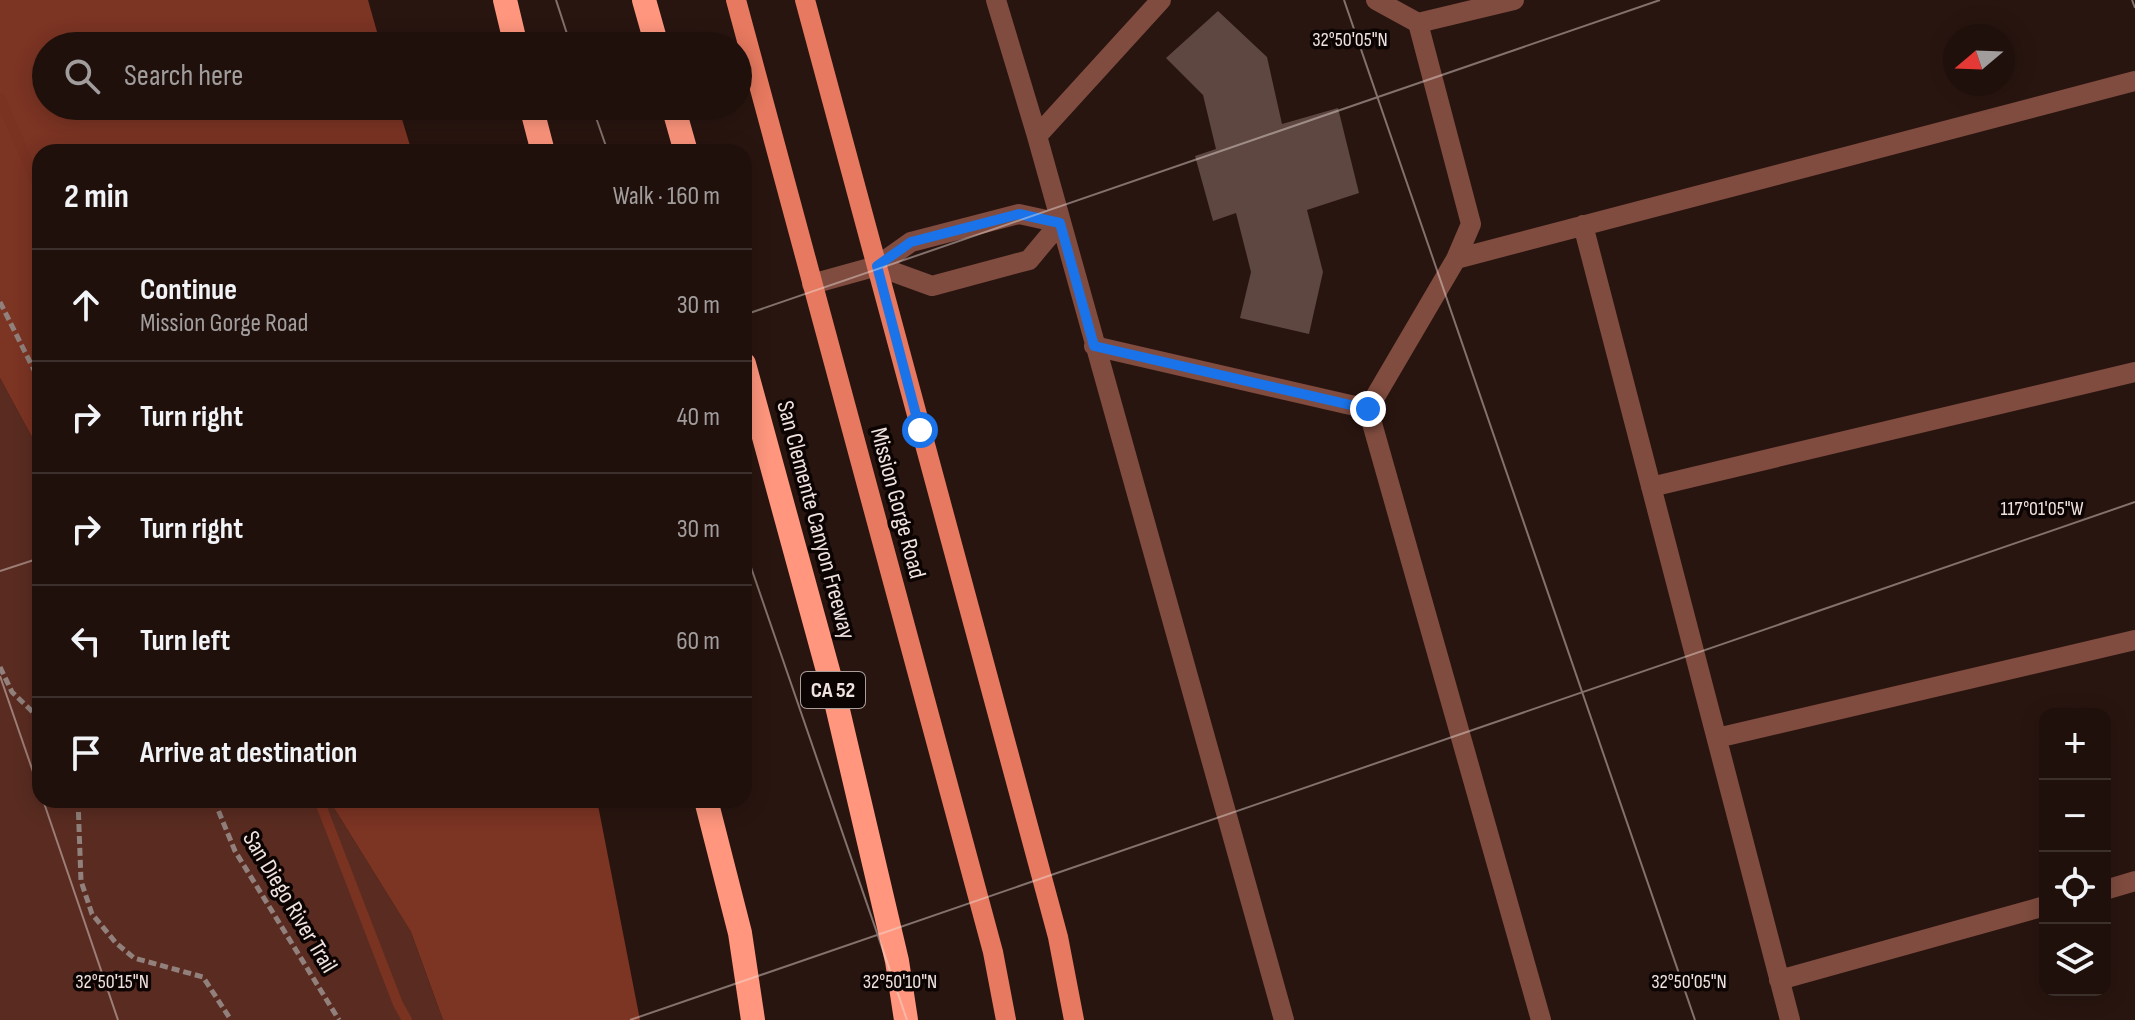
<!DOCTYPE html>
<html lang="en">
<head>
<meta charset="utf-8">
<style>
	:root { --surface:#1f100c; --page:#271915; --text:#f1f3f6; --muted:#a19d9d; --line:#3c302d }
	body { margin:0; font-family:"Sofia Sans Condensed",sans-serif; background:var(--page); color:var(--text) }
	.controls { position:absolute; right:24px; bottom:24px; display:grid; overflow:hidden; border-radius:16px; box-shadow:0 4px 20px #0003 }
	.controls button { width:72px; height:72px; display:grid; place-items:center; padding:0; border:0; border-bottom:2px solid var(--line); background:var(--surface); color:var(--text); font:40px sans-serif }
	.compass { position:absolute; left:1943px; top:24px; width:72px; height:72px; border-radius:50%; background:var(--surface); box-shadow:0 4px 20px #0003; rotate:251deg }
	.stop { position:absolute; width:24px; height:24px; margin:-18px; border:6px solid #1a73e8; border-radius:50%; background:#fff }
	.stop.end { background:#1a73e8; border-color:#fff; box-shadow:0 2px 8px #0008 }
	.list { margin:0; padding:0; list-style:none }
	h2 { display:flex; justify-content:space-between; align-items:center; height:104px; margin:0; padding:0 32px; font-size:34px }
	h2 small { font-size:26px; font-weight:400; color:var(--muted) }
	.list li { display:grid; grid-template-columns:52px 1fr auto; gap:24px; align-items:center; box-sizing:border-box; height:112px; padding:0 32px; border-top:2px solid var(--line) }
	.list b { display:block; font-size:30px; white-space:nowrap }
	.list p { margin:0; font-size:26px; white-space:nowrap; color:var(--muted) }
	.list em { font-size:26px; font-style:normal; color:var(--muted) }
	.icon { flex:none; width:44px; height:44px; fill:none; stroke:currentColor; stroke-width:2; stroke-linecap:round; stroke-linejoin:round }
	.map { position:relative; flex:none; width:2135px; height:1020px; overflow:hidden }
	.search { position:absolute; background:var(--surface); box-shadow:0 4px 20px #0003; left:32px; top:32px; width:720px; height:88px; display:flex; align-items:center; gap:20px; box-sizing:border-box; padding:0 28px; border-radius:44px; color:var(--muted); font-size:30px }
	.panel { position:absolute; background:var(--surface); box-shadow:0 4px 20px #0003; left:32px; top:144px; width:720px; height:664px; border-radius:24px }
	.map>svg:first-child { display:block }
	.green { fill:#5a2c21 }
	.forest { fill:#7c3423 }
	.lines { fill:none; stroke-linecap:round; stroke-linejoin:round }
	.stream { stroke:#7a3221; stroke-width:10 }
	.building { fill:#5e4641 }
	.path { stroke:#91807c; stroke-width:5; stroke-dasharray:8 4; stroke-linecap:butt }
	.minor { stroke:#804c3f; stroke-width:20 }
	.major { stroke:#e6795f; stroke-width:20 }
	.highway { stroke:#ff967d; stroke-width:24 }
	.route { stroke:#1a73e8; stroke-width:10 }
	.ticks { fill:none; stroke:#f0e2de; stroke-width:2; stroke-opacity:0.45 }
	.labels { text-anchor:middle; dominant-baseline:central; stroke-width:7; stroke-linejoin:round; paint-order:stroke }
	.shield { fill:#0b0403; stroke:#ab9f9c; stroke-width:2 }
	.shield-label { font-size:22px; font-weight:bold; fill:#f0e2de }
	.street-label { font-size:24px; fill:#f0e2de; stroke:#0b0403 }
	.ticks-label { font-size:20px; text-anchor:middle; fill:#f0e2de; stroke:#0b0403; stroke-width:7; stroke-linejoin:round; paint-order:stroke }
</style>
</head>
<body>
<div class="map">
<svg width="2135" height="1020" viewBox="0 0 2135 1020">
	<rect width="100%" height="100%" fill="#291510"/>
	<path class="green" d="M0,378L40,452V800H323L334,808L411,932L443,1020H0Z"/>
	<path class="forest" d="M0,0H368L381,46H46V106H398L412,152H40V452L0,378Z
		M323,800H597L640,1020H443L411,932L334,808Z"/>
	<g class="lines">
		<path class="stream" d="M0,98L40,191
			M319,800L398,1004L407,1020"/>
	</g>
	<path class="building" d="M1218,11L1267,57L1282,124L1338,108L1359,193L1307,210L1323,272L1309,334L1240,318L1251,272L1236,213L1213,221L1195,156L1216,149L1203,95L1166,58Z"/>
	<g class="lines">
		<path class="path" d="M0,302L40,382
			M0,667L12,692L40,719
			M78,800L81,881L92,914L116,943L134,958L203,977L231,1020
			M214,800L235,851L339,1020"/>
		<path class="minor" d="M996,0L1037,136L1284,1020
			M1376,0L1418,23L1471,224L1456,259L1368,409L1541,1020
			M1418,23L1514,0
			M1037,136L1161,0
			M1583,225L1790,1020
			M1456,259L2135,81
			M812,284L877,266L911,242L1019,214L1060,223L1029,260L932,286L877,266
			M1094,346L1368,409
			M1651,487L2135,372
			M1717,738L2135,640
			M2105,890L2135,881
			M1779,980L2045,906"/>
		<path class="major" d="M736,0L993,952L1006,1020
			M805,0L1058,937L1074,1020"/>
		<path class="highway" d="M505,0L516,46
			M644,0L657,46
			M531,106L543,152
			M673,106L686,152
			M744,364L833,689L897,961L906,1020
			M706,800L740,933L753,1020"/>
	</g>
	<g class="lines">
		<path class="route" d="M920,430L877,266L911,242L1019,214L1060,223L1094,346L1368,409"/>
	</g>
	<path class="ticks" d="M556,0L571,46M1344,0L1695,1020M2132,0L2135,8M592,106L608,152M744,315L1660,0M744,547L907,1020M0,571L40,558M0,676L40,792M43,800L118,1020M630,1020L2135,502"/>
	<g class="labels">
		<rect class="shield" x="801" y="672" width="64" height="36" rx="6"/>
		<g class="shield-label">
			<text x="833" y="690">CA 52</text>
		</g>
		<g class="street-label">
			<text transform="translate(898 503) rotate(75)">Mission Gorge Road</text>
			<text transform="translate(816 520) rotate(75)">San Clemente Canyon Freeway</text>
			<text transform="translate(290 902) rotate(59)">San Diego River Trail</text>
		</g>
	</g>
	<g class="ticks-label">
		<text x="1350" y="46">32°50'05"N</text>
		<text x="2042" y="515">117°01'05"W</text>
		<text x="112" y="988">32°50'15"N</text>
		<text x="900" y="988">32°50'10"N</text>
		<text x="1689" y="988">32°50'05"N</text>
	</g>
</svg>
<div class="controls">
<button>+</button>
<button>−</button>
<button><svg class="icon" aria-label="locate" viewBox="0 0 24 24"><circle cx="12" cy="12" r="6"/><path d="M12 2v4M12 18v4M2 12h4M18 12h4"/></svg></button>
<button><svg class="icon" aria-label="layers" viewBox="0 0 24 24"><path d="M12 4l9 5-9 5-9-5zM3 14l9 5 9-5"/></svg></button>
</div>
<svg class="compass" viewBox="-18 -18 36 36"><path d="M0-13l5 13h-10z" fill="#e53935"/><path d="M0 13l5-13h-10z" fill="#a19d9d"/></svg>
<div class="stop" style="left:920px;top:430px"></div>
<div class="stop end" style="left:1368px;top:409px"></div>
<div class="search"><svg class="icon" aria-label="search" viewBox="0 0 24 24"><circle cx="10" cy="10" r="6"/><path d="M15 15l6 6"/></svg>Search here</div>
<section class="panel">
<h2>2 min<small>Walk · 160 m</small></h2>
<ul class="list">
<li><svg class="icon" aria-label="ahead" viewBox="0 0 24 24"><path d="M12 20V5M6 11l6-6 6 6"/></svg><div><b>Continue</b><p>Mission Gorge Road</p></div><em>30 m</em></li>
<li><svg class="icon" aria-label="right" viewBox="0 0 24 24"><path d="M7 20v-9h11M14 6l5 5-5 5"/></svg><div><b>Turn right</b></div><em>40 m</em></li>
<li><svg class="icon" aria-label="right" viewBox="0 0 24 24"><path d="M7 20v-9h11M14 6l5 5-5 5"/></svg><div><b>Turn right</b></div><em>30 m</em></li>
<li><svg class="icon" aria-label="left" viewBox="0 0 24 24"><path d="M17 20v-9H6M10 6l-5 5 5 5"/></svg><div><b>Turn left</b></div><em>60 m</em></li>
<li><svg class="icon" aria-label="arrive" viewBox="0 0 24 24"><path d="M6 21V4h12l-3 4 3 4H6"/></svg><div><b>Arrive at destination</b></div></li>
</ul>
</section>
</div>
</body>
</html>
